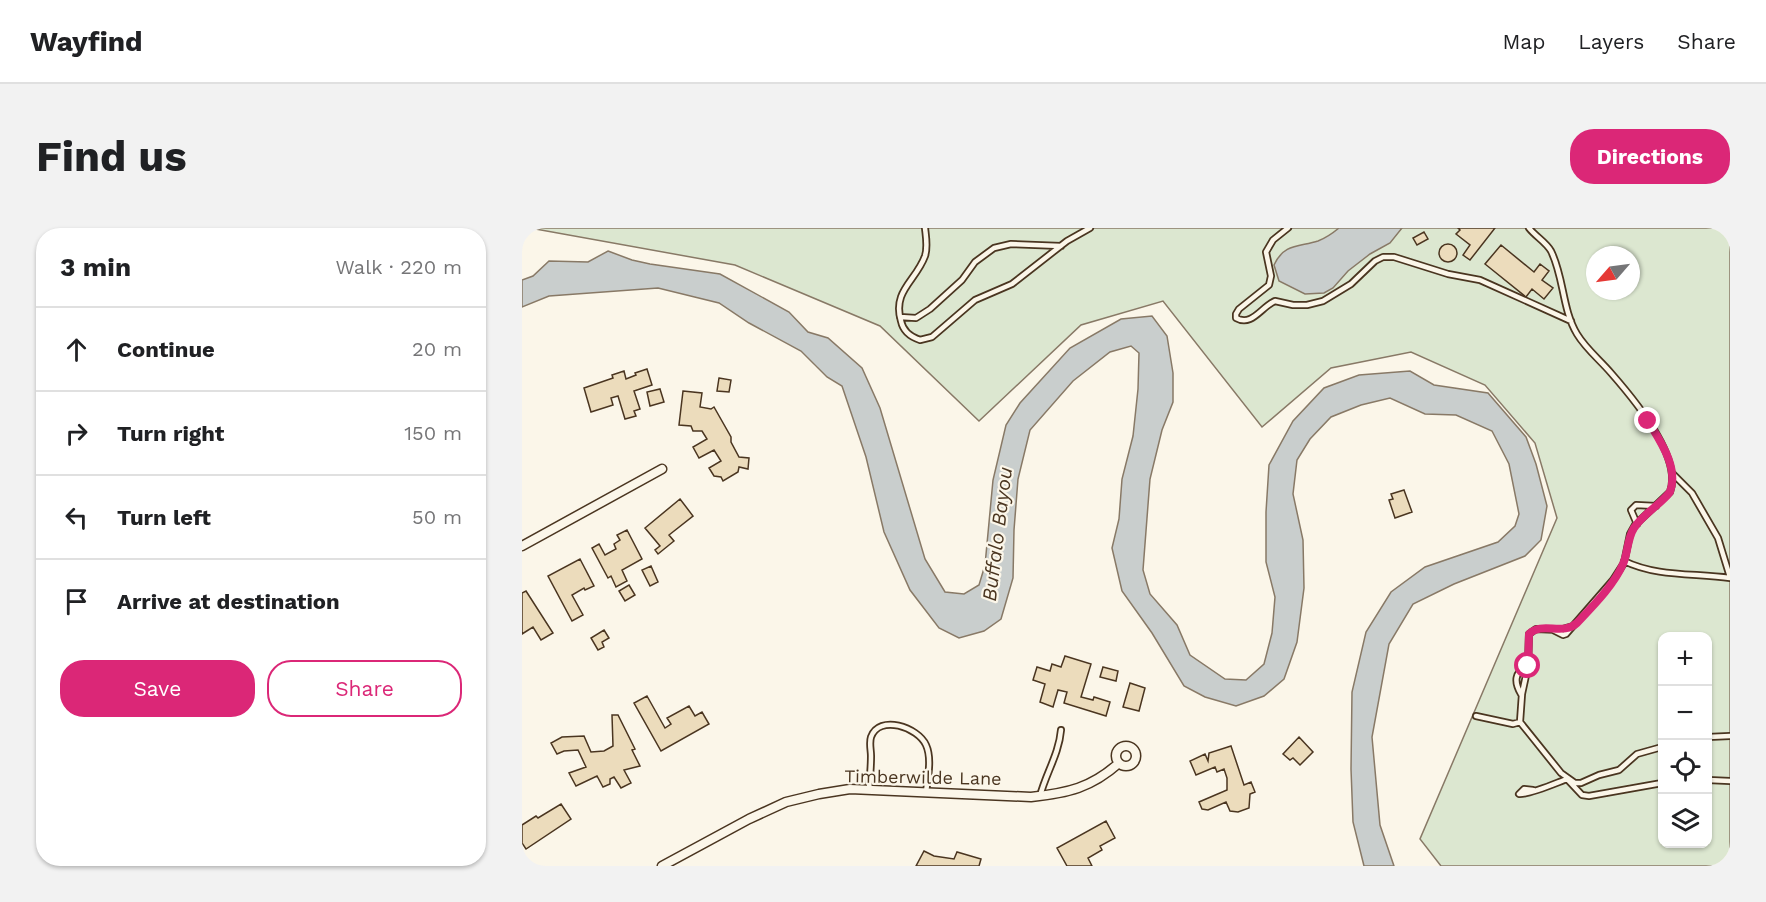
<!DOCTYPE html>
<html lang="en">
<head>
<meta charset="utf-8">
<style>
	:root { --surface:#fff; --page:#f2f2f2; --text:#202124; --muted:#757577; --line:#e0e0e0; --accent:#db2777 }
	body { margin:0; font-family:"Work Sans",sans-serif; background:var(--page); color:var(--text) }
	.controls { position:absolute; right:18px; bottom:18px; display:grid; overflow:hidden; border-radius:12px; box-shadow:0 2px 4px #0004 }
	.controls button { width:54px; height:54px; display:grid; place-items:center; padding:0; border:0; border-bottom:2px solid var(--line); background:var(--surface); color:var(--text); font:30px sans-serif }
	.compass { position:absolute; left:1064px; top:18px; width:54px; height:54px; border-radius:50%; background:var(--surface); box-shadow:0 2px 4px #0004; rotate:242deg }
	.stop { position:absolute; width:18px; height:18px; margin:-14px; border:4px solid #db2777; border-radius:50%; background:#fff }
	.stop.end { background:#db2777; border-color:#fff; box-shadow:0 2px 6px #0008 }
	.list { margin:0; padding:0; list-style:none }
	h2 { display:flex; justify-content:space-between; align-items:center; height:78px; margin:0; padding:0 24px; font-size:26px }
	h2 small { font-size:20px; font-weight:400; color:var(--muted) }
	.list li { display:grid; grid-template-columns:39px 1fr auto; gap:18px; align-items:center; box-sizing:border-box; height:84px; padding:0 24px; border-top:2px solid var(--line) }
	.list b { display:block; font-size:22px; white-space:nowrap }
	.list em { font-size:20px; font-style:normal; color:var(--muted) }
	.actions { display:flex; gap:12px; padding:18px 24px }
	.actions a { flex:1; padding:14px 0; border:2px solid var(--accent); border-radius:24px; text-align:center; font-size:21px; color:var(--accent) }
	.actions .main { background:var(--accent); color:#fff }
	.icon { flex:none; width:33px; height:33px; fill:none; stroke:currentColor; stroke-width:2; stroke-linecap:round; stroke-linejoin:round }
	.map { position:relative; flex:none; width:1208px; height:638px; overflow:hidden; border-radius:24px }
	header { display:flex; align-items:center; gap:36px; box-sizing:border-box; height:84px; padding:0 30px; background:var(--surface); border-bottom:2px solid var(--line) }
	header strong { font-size:28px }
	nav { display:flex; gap:33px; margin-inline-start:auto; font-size:21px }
	.intro { display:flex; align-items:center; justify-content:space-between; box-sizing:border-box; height:144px; padding:0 36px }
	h1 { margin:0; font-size:42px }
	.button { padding:15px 27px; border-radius:24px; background:var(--accent); color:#fff; font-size:21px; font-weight:700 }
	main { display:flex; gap:36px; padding:0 36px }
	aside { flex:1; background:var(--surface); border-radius:24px; box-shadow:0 2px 4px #0004 }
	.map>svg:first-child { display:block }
	.green { fill:#dce7d0; stroke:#887966; stroke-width:1.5; fill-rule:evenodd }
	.water { fill:#c9cecd; stroke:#887966; stroke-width:1.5 }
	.building { fill:#ecdcbc; stroke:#4a3520; stroke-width:1.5 }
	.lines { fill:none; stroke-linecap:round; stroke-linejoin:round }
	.service-casing { stroke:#4a3520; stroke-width:8 }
	.minor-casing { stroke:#4a3520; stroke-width:11 }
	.service { stroke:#fbf6e9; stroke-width:4.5 }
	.minor { stroke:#fbf6e9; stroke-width:8 }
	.route { stroke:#db2777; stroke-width:8 }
	.labels { text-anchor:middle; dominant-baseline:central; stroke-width:4.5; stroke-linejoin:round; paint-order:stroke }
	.street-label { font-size:18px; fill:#4a3520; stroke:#fbf6e9 }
	.water-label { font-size:20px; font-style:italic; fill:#4a3520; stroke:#fbf6e9 }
</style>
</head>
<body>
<header>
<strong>Wayfind</strong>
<nav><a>Map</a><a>Layers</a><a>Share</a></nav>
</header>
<div class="intro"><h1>Find us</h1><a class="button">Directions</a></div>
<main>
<aside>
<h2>3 min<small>Walk · 220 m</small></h2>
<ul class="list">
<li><svg class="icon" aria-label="ahead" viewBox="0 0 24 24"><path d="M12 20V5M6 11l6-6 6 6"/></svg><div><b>Continue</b></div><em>20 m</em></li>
<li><svg class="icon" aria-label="right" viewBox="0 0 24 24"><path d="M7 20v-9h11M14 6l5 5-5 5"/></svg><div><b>Turn right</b></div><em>150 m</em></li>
<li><svg class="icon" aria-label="left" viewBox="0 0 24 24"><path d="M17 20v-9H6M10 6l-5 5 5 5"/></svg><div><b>Turn left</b></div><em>50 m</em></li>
<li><svg class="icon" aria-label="arrive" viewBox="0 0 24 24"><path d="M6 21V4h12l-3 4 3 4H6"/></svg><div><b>Arrive at destination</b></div></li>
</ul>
<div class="actions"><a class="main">Save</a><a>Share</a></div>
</aside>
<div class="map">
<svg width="1208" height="638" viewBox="0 0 1208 638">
	<rect width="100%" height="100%" fill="#fbf6e9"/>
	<path class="green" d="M8,0H1208V638H919L898,611L1035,290L1013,215L963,157L889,124L809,140L740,199L641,73L559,97L457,193L358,98L213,37ZM1073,27H1109V63H1073ZM1140,409H1186V616H1140Z"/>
	<path class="water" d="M817,0H880L868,15L848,26L826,43L811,60L802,65L783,66L757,53L752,37C762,15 778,19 796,13C804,10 811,5 817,0Z
		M86,23L110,32L128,36L198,46L267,84L286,104L306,110L340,140L358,180L403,331L423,364L442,366L457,357L463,337L471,252L484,197L498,175L548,120L599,91L630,88L645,108L651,145V174L640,202L628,251L621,342L628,366L655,397L668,427L703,451L724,452L742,436L750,405L753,369L744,334V284L747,237L771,193L802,160L837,147L888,143L912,157L966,165L1004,209L1014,236L1025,278L1019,312L1003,328L932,356L891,376L867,416L850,509L858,597L872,638H842L831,594L829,541L830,464L844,404L869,364L903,339L976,314L993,298L997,286L987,236L970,203L934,187L903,186L868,170L839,177L809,189L788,211L775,232L771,266L781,312L782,360L775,414L762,451L742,468L714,478L683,469L662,458L630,405L600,363L590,320L597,291L600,251L611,208L616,161L617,125L609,118L588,124L551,153L508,202L496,251L492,302L491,350L479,391L462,403L437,410L417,400L388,362L362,304L344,229L320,158L305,149L279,123L227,95L197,75L136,60L27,68L0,79V52L11,48L27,33L66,34Z"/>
	<path class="building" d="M936,0H973L948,32L941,27L948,17L934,6L938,2Z
		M902,4L906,11L895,17L891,10Z
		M917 25a9 9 0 1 1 18 0a9 9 0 1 1-18 0Z
		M979,17L1012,44L1018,36L1027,43L1020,52L1031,60L1022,71L1010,61L1004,69L963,36Z
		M125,141L130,157L112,163L118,181L112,183L114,188L103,191L96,168L89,170L91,177L69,184L62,160L91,150L90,147L102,143L104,151L114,147L113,145Z
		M197,150L209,152L207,164L195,163Z
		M138,161L142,174L128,178L125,164Z
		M161,163L180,165L178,179L189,181L192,179L209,209V214L217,229L227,230L226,241L217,239L216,244L201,253L199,249L192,248L187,240L199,233L192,222L177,230L171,219L185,211L180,203H171L169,198L157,197Z
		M882,262L890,284L873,290L867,272L871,271L869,266Z
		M158,271L171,288L147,307L152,313L136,326L133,322L138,318L123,300Z
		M105,302L120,331L100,342L105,353L94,359L89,348L86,350L70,320L77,316L83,327L94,321L92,316L98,312L95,307Z
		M58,331L72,358L63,362L62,360L50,367L61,387L50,393L26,348Z
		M129,338L136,354L128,358L120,342Z
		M107,357L113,367L103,373L97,363Z
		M4,363L31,405L19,412L11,399L0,406V365Z
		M82,402L87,410L80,414L82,419L76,422L69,410Z
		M543,428L569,436L559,469L571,472L572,469L588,474L584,488L542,475L545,464L536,462L531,479L518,474L523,456L511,452L515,439L528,443L530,436L539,439Z
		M581,439L596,443L594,453L578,449Z
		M608,455L623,460L617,483L601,479Z
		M125,468L143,500L149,496L145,490L167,478L173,488L180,484L187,496L139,523L112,475Z
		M90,487H96L113,521L110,522L118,538L102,542L109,555L99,560L92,549L88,551V556L81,559L75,548L54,558L47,545L64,539L56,522L42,523L35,526L29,515L40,509L62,508L69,524L82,523L91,518Z
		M777,509L791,524L778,537L771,530L768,532L761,526Z
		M709,518L722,557L729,554L733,564L728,566L727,580L716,584L708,583L704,574L686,582L680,581L677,574L705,562V550L702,541L695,544L693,539L674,547L668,533L683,526L686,533L687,525Z
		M39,576L49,591L4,621L0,615V597L14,588L16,590Z
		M584,593L593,610L578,618L580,622L566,630L570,638H545L535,620Z
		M402,623L412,628L432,631L435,624L459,631L457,638H394Z"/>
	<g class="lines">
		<defs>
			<path id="service" d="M403,0C404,9 406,19 403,28C394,53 370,63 379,93C381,103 389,109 398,112L410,109L453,72L490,56L545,13L568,0
				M766,0L751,12L744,24L749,48L747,57L717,81L714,86V90C730,99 739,79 753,73L771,77H785L801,73L829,56L853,33L861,29H872L926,46L958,52L1049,93
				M1007,0C1013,8 1024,14 1029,23C1042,49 1040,81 1055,106C1064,121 1078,132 1089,145C1111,170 1161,229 1148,264L1113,297L1108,306L1102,335L1091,352L1044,406L1041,407L1031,402
				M378,89L394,90L408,81L440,52L453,34L472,20L489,16L539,18
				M1151,246L1170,265L1196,310L1208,349
				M1115,296L1109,282L1114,277L1134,278
				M1102,333C1135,349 1172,345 1208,350
				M999,466C992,454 992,444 1006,438
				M954,488L991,496L998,494L1039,545L1053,555H1059L1077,547L1097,542L1115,526L1140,519
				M998,494L1000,466L1006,438L1007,406L1014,401L1037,402L1051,398
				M1186,509L1208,508
				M1186,552L1208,553
				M347,561C348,550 349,539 349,528C349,522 347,515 349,509C357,486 396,499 404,517C410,530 406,549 404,564
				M1011,562L1002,561L997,566C1007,567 1034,555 1045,551L1060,567L1067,568L1140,555
				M518,568C524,545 537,526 539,502"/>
			<path id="minor" d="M0,318L140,241
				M594 528a10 10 0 1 1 20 0a10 10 0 1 1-20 0Z
				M140,638L227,591L264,574L297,566L328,561L509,569C546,565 569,560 597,535"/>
		</defs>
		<use href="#service" class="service-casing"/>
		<use href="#minor" class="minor-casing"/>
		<use href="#service" class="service"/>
		<use href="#minor" class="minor"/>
	</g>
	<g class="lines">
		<path class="route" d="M1006,438L1007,406C1020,393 1041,408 1055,395C1071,378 1092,357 1101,336C1106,325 1105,311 1112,300C1121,286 1138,277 1148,264C1157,239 1138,213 1126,193"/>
	</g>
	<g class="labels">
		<g class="street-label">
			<text transform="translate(401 549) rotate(1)">Timberwilde Lane</text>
		</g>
		<g class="water-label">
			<text transform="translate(475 306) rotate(-83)">Buffalo Bayou</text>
		</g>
	</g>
</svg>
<div class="controls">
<button>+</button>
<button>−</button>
<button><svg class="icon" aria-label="locate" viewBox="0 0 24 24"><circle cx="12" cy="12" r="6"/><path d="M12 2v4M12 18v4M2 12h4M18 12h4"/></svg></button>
<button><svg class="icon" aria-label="layers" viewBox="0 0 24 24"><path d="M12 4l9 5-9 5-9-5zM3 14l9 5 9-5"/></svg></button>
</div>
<svg class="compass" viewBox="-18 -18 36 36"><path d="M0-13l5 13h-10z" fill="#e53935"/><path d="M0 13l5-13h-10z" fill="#757577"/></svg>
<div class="stop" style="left:1006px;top:438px"></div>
<div class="stop end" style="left:1126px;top:193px"></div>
</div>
</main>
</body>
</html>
